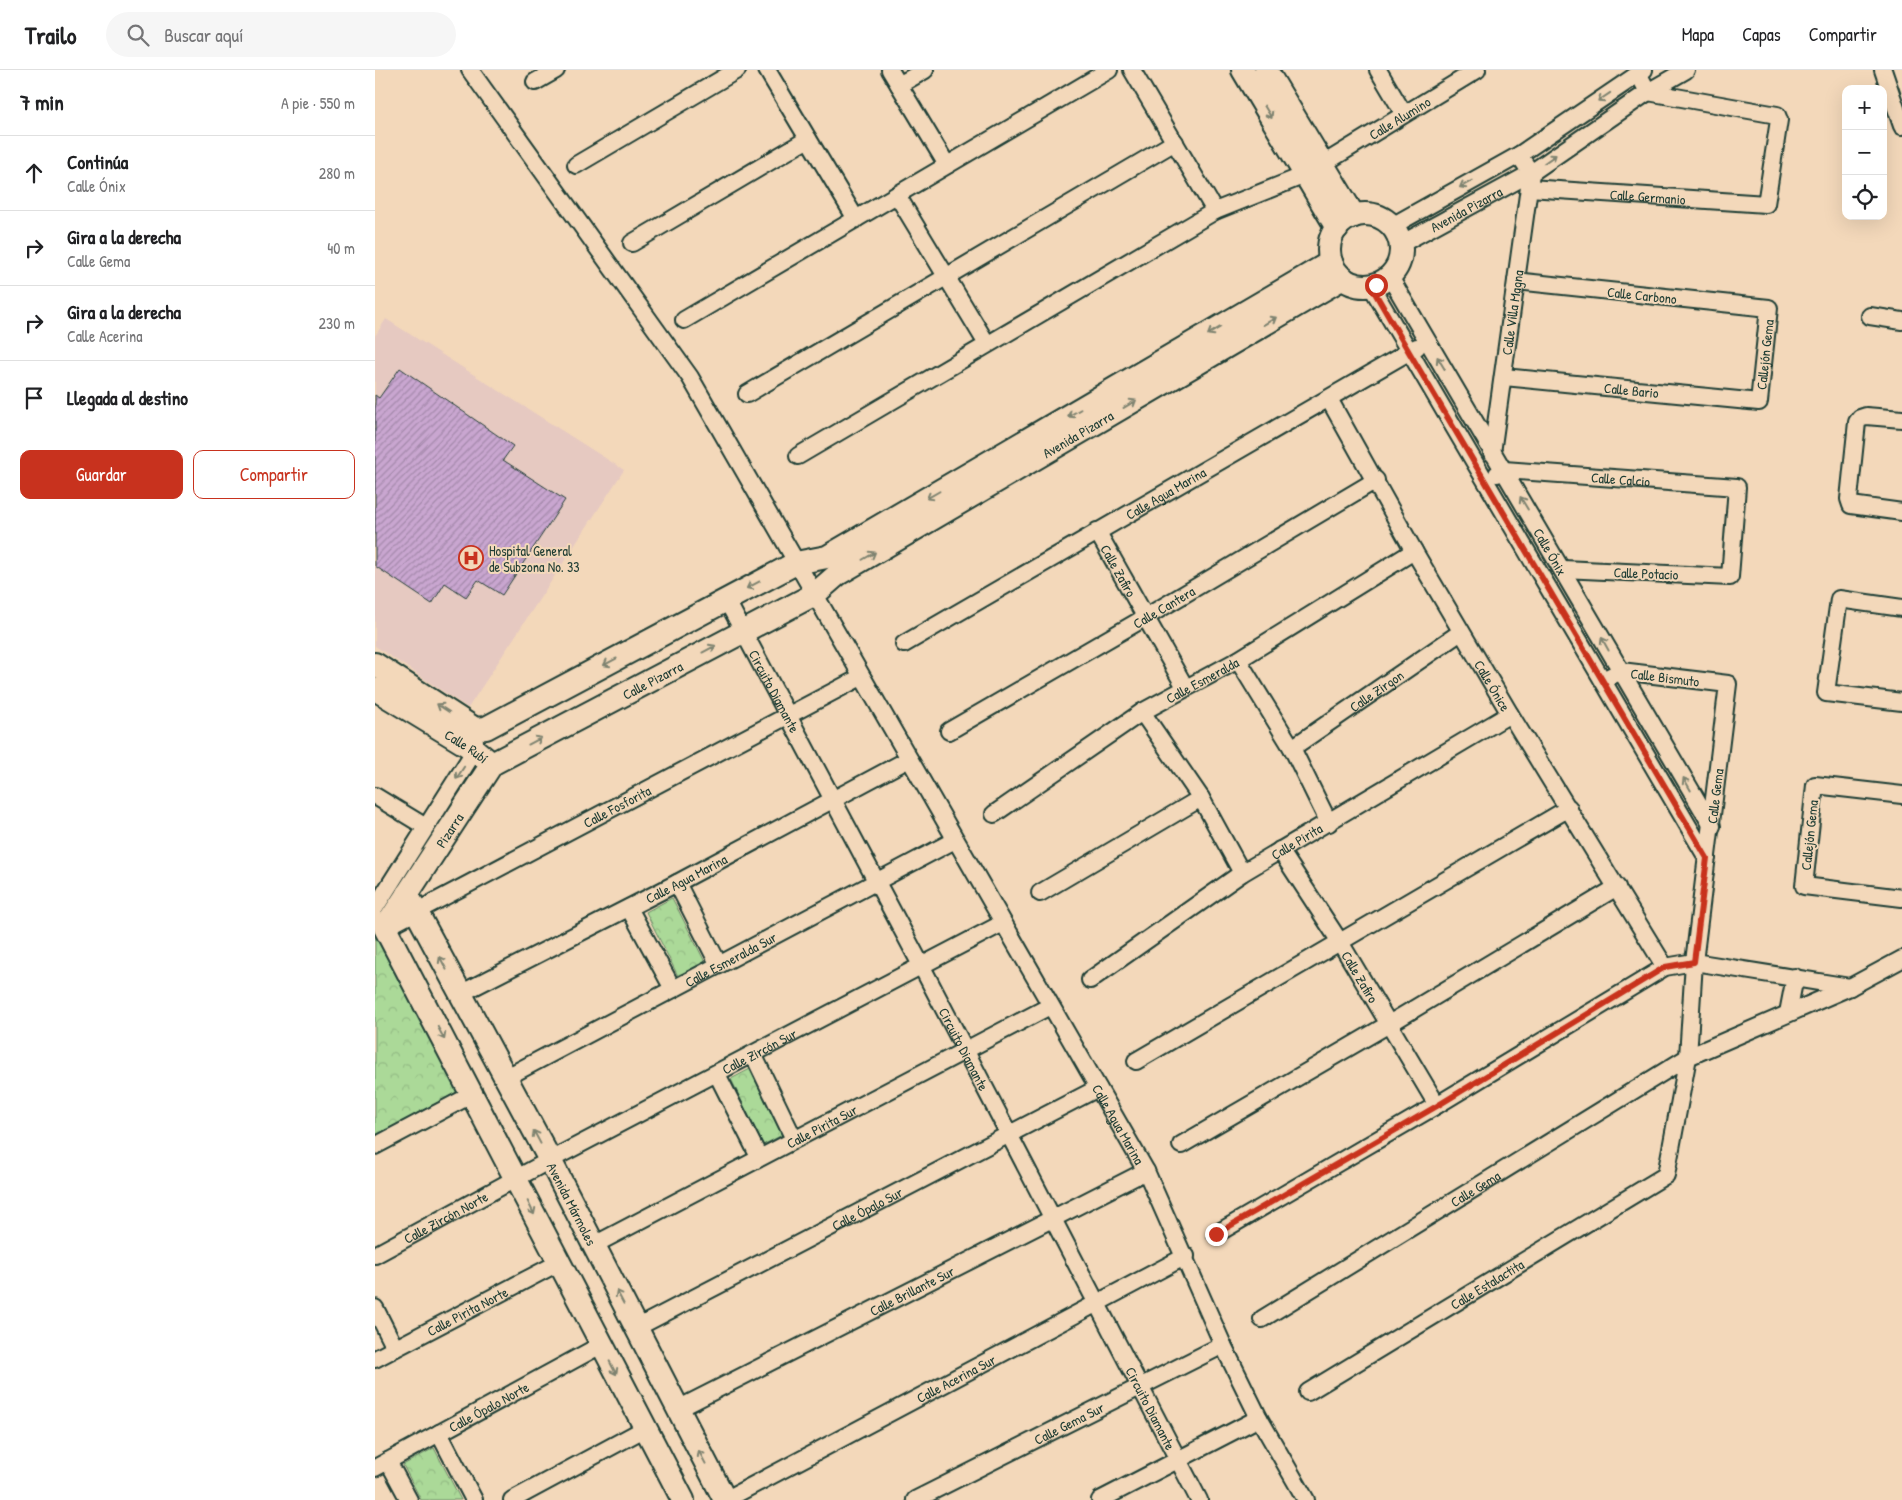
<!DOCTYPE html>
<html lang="es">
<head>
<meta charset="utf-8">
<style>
	:root { --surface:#fff; --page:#f6f6f6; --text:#202124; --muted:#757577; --line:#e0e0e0; --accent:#c8321e }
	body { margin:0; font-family:"Patrick Hand",sans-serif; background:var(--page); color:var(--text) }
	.controls { position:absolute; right:15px; top:15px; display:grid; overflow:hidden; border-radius:10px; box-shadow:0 5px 20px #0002 }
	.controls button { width:45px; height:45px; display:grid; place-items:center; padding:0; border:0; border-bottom:1px solid var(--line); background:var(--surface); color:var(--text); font:25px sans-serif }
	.stop { position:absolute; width:15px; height:15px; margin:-11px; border:4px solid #c8321e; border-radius:50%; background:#fff }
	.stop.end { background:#c8321e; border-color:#fff; box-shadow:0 1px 5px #0008 }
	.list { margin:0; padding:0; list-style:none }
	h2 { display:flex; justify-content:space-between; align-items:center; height:65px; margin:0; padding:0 20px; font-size:21px }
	h2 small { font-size:16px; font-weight:400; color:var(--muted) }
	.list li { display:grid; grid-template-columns:32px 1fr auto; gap:15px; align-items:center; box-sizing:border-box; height:75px; padding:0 20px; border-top:1px solid var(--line) }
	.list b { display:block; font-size:19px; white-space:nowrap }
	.list p { margin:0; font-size:16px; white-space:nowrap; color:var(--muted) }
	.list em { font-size:16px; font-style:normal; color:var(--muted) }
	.actions { display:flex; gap:10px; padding:15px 20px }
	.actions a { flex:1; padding:11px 0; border:1px solid var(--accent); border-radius:10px; text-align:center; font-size:18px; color:var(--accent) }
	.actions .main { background:var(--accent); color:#fff }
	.icon { flex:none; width:28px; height:28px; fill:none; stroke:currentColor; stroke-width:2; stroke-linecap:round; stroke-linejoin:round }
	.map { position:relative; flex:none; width:1527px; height:1430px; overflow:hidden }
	header { display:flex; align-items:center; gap:30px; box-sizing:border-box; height:70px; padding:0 25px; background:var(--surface); border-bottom:1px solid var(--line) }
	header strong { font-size:24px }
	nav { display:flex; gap:28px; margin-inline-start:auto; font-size:18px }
	.search { width:350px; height:45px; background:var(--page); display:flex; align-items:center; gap:12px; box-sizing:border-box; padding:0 18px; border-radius:28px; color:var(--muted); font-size:19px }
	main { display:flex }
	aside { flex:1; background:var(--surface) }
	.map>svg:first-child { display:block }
	.built { fill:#e6c9c1 }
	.park { fill:url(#park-crowns); stroke:#658b66 }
	.building { fill:url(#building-hatch); stroke:#1f3d34 }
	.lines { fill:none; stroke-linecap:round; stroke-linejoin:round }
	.street-casing { stroke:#1f3d34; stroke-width:20 }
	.secondary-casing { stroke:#1f3d34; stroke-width:26 }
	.street { stroke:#f3d8ba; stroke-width:16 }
	.secondary { stroke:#f3d8ba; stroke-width:22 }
	.oneway { stroke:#7e8370 }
	.route { stroke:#c8321e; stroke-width:6 }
	.labels { text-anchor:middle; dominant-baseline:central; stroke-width:4; stroke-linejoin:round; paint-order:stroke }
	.street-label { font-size:14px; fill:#1f3d34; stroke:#f3d8ba }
	.poi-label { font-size:14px; fill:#1f3d34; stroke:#f3d8ba; text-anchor:start }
</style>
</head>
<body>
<header>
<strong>Trailo</strong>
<div class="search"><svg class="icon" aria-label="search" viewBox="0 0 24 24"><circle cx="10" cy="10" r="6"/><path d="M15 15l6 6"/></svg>Buscar aquí</div>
<nav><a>Mapa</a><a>Capas</a><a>Compartir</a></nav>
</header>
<main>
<aside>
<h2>7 min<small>A pie · 550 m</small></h2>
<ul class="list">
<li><svg class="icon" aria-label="ahead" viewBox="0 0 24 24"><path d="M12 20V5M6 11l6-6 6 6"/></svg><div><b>Continúa</b><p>Calle Ónix</p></div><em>280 m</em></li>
<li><svg class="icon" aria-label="right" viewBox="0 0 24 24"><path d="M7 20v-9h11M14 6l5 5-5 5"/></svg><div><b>Gira a la derecha</b><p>Calle Gema</p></div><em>40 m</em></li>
<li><svg class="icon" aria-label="right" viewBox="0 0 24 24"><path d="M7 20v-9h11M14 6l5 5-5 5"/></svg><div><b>Gira a la derecha</b><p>Calle Acerina</p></div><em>230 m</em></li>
<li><svg class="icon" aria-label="arrive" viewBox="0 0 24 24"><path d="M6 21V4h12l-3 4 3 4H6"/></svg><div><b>Llegada al destino</b></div></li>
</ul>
<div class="actions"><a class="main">Guardar</a><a>Compartir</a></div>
</aside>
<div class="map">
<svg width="1527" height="1430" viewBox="0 0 1527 1430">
	<defs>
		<pattern id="park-crowns" width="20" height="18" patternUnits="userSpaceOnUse" patternTransform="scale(1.25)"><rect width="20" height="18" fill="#abd998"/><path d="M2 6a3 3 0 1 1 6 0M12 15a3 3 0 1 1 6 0" fill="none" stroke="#93bb84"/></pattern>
		<pattern id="building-hatch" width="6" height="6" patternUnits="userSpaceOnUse" patternTransform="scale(1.25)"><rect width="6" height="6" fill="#c9a6d0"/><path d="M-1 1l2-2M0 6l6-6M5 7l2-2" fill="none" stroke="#a388aa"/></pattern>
	</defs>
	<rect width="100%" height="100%" fill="#f3d8ba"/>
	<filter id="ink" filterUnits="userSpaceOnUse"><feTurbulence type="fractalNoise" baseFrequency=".02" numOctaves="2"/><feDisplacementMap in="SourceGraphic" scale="10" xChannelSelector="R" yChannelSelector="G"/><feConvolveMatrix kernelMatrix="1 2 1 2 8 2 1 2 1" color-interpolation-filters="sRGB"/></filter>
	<g filter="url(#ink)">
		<path class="built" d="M11,249L249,400L93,638L0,576V266Z"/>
		<path class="park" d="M297,828L330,892L303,906L271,842Z
			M3,863L88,1019L0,1066V868Z
			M375,999L407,1065L388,1075L356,1009Z
			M59,1378L86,1430H46L28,1395Z"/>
		<path class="building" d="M25,298L138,376L128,390L190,430L127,525L103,510L91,527L70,513L57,534L0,496V325L4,328Z"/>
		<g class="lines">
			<defs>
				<g id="street">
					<path id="s1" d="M95,0L315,307L771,1101L848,1275L884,1348L931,1430"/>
					<path d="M392,0L481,149"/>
					<path d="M515,0L572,95"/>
					<path d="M757,0L840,141"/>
					<path d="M1003,0L1029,44"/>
					<path d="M1508,0L1527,56"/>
					<path d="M160,12L181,0"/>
					<path d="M524,15L550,0"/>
					<path d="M201,95L362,0"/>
					<path id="s2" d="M1154,118L1391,134L1404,50L1402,45L1273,22L1263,3"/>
					<path d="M522,125L612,274"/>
					<path d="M1017,156L1144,85L1269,0"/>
					<path d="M257,173L433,69"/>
					<path id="s3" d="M1026,174L1156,103L1273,22L1311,0"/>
					<path id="s4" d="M1015,207L1337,756"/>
					<path d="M996,216L1332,788"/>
					<path d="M1495,246L1527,251"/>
					<path d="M309,250L734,0"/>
					<path id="s5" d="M1129,307L1384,332L1394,238L1141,211"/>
					<path d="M372,324L800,72"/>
					<path id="s6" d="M954,329L1039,481L1135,644L1290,897"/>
					<path d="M1527,349L1491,346L1485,348L1482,352L1474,429L1476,435L1527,442"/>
					<path id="s7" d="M1117,383L1156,103L1144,85"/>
					<path id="s8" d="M423,386L840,141L930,105L1102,0"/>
					<path id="s9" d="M1122,404L1129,400L1362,417L1355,507L1188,499"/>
					<path id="s10" d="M722,461L810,617"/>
					<path id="s11" d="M351,529L546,895L824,1430"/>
					<path d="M1527,538L1464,529L1451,623L1527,632"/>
					<path id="s12" d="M529,574L1042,277"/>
					<path d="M863,590L917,678L954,753"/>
					<path d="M767,642L826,728L867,803"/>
					<path id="s13" d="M574,661L771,547L1001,410"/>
					<path id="s14" d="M917,678L1086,562"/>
					<path d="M1527,725L1440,715L1429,816L1527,828"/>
					<path d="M0,726L51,757"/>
					<path id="s15" d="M619,744L767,642L863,590L1039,481"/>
					<path id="s16" d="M905,780L965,872L1062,1035"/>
					<path d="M302,813L344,895"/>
					<path d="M665,823L826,728"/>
					<path d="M0,838L100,680V671"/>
					<path d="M254,838L298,919"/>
					<path id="s17" d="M0,848L10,858L486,607"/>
					<path id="s18" d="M715,910L867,803L1135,644"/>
					<path id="s19" d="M85,924L302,813L534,689"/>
					<path d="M1413,943L1420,907"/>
					<path d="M379,986L419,1069"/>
					<path d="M761,991L1194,738"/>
					<path d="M342,1004L384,1087"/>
					<path id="s20" d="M130,1008L580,770"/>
					<path d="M806,1075L1014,954L1242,817"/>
					<path d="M0,1076L98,1024"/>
					<path d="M841,1164L1062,1035L1290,897L1319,892L1475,917"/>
					<path id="s21" d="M217,1176L675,936"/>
					<path id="s22" d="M0,1185L175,1090L628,853"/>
					<path d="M0,1238L20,1278"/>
					<path id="s23" d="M887,1249L1313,987L1475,917L1527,889"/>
					<path id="s24" d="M261,1258L723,1018"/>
					<path id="s25" d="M0,1289L183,1193"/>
					<path id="s26" d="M933,1322L1291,1105L1313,987L1319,892L1353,614L1246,601L1228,610"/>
					<path id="s27" d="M303,1339L771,1101"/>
					<path d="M64,1363L99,1430"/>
					<path d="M13,1391L34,1430"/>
					<path id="s28" d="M0,1398L226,1275"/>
					<path d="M137,1430L269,1359"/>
					<path id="s29" d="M350,1430L811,1186"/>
					<path id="s30" d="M540,1430L848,1275"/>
					<path d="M725,1430L884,1348"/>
				</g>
				<g id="secondary">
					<path d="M868,0L962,158"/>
					<path d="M891,0L979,146"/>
					<circle cx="990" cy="180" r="36"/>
					<path d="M0,594L100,659L111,658L421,493L452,487L956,192"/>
					<path id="s31" d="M0,619L100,680L117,694"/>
					<path id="s32" d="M32,824L175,1090L350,1430"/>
					<path id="s33" d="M308,1430L10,858L117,694L440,524L463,504L968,208"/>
				</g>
			</defs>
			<use href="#street" class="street-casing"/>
			<use href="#secondary" class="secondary-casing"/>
			<use href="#street" class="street"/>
			<use href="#secondary" class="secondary"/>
		</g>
		<defs><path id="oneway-shaft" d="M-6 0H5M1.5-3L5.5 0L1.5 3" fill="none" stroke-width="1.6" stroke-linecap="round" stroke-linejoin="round" transform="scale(1.25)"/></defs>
		<g class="oneway">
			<use href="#oneway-shaft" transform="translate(1229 27) rotate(146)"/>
			<use href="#oneway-shaft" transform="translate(893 42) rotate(59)"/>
			<use href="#oneway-shaft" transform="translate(1175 89) rotate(-35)"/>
			<use href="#oneway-shaft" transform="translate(1091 114) rotate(151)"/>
			<use href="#oneway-shaft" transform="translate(895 251) rotate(-31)"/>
			<use href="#oneway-shaft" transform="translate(839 261) rotate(149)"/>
			<use href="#oneway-shaft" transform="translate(1066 293) rotate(-121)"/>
			<use href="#oneway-shaft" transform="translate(755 334) rotate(-31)"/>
			<use href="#oneway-shaft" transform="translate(699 343) rotate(150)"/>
			<use href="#oneway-shaft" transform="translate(558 425) rotate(150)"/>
			<use href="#oneway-shaft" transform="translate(1149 433) rotate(-121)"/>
			<use href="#oneway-shaft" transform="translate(494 486) rotate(-30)"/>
			<use href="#oneway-shaft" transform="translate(378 515) rotate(152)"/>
			<use href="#oneway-shaft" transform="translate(1230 574) rotate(-119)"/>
			<use href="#oneway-shaft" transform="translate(334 579) rotate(-28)"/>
			<use href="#oneway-shaft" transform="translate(235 592) rotate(152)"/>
			<use href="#oneway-shaft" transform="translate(68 638) rotate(-147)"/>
			<use href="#oneway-shaft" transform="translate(160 671) rotate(-28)"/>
			<use href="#oneway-shaft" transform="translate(85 703) rotate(123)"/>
			<use href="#oneway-shaft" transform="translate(1312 714) rotate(-120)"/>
			<use href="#oneway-shaft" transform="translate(68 893) rotate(-118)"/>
			<use href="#oneway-shaft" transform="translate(66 963) rotate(62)"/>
			<use href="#oneway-shaft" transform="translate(162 1067) rotate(-118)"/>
			<use href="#oneway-shaft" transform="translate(156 1138) rotate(64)"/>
			<use href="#oneway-shaft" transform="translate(245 1227) rotate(-118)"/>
			<use href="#oneway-shaft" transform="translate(238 1298) rotate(63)"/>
			<use href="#oneway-shaft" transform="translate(327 1387) rotate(-118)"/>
		</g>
	</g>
	<g class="lines" filter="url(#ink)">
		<path class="route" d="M841,1164L1062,1036L1290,897L1319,892L1332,788L1034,282L996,216L1001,215"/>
	</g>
	<defs>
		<symbol id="hospital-ring" viewBox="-11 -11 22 22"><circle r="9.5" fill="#f3d8ba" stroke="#c8321e" stroke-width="1.5"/><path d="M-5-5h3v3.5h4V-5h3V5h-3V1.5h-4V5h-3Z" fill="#c8321e"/></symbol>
	</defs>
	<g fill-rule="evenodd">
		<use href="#hospital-ring" x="82" y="474" width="28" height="28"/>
	</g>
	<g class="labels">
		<g class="street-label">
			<text stroke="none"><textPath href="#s8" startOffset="691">Calle Alumino</textPath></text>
			<text stroke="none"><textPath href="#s2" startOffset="119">Calle Germanio</textPath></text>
			<text stroke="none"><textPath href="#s3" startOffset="74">Avenida Pizarra</textPath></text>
			<text transform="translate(1267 225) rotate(6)">Calle Carbono</text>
			<text stroke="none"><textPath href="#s7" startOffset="142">Calle Villa Magna</textPath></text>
			<text stroke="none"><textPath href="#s5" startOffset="304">Callejón Gema</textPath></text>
			<text stroke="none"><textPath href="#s5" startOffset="128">Calle Bario</textPath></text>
			<text stroke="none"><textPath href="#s33" startOffset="1514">Avenida Pizarra</textPath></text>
			<text stroke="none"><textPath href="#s9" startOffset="125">Calle Calcio</textPath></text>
			<text stroke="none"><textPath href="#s12" startOffset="302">Calle Agua Marina</textPath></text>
			<text stroke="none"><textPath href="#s4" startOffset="318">Calle Ónix</textPath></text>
			<text stroke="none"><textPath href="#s10" startOffset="45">Calle Zafiro</textPath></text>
			<text transform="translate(1271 503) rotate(2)">Calle Potacio</text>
			<text stroke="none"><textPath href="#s13" startOffset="248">Calle Cantera</textPath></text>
			<text transform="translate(1290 607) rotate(7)">Calle Bismuto</text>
			<text stroke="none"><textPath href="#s33" startOffset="1022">Calle Pizarra</textPath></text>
			<text stroke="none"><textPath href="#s15" startOffset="248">Calle Esmeralda</textPath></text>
			<text stroke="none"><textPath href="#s6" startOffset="330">Calle Ónice</textPath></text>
			<text stroke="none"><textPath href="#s14" startOffset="102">Calle Zirgon</textPath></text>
			<text stroke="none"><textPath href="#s11" startOffset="104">Circuito Diamante</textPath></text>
			<text stroke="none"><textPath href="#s31" startOffset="108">Calle Rubí</textPath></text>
			<text stroke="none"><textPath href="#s26" startOffset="801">Calle Gema</textPath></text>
			<text stroke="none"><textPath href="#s17" startOffset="276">Calle Fosforita</textPath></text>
			<text stroke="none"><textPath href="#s33" startOffset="762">Pizarra</textPath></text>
			<text transform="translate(1434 765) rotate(-84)">Callejón Gema</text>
			<text stroke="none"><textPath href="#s18" startOffset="249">Calle Pirita</textPath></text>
			<text stroke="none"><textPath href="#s19" startOffset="254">Calle Agua Marina</textPath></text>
			<text stroke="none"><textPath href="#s20" startOffset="255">Calle Esmeralda Sur</textPath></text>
			<text stroke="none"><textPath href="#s16" startOffset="150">Calle Zafiro</textPath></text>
			<text stroke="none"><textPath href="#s11" startOffset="509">Circuito Diamante</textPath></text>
			<text stroke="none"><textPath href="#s22" startOffset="435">Calle Zircón Sur</textPath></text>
			<text stroke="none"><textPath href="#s1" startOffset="1239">Calle Agua Marina</textPath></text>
			<text stroke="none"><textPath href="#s21" startOffset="259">Calle Pirita Sur</textPath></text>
			<text stroke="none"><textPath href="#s23" startOffset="250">Calle Gema</textPath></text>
			<text stroke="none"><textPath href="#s32" startOffset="351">Avenida Mármoles</textPath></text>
			<text stroke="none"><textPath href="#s24" startOffset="260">Calle Ópalo Sur</textPath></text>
			<text stroke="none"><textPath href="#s22" startOffset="80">Calle Zircón Norte</textPath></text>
			<text stroke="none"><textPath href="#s26" startOffset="209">Calle Estalactita</textPath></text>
			<text stroke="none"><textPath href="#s27" startOffset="262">Calle Brillante Sur</textPath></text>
			<text stroke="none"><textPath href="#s25" startOffset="104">Calle Pirita Norte</textPath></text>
			<text stroke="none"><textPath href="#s29" startOffset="261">Calle Acerina Sur</textPath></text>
			<text stroke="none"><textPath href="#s28" startOffset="129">Calle Ópalo Norte</textPath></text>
			<text stroke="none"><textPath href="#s11" startOffset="914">Circuito Diamante</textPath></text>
			<text stroke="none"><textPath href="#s30" startOffset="172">Calle Gema Sur</textPath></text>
		</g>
		<g class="poi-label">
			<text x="114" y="480">Hospital General<tspan x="114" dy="16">de Subzona No. 33</tspan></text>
		</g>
	</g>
</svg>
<div class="controls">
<button>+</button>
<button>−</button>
<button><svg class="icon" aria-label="locate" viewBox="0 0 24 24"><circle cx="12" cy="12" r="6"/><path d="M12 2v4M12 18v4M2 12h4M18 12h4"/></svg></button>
</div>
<div class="stop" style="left:1001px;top:215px"></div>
<div class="stop end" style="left:841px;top:1164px"></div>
</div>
</main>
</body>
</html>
